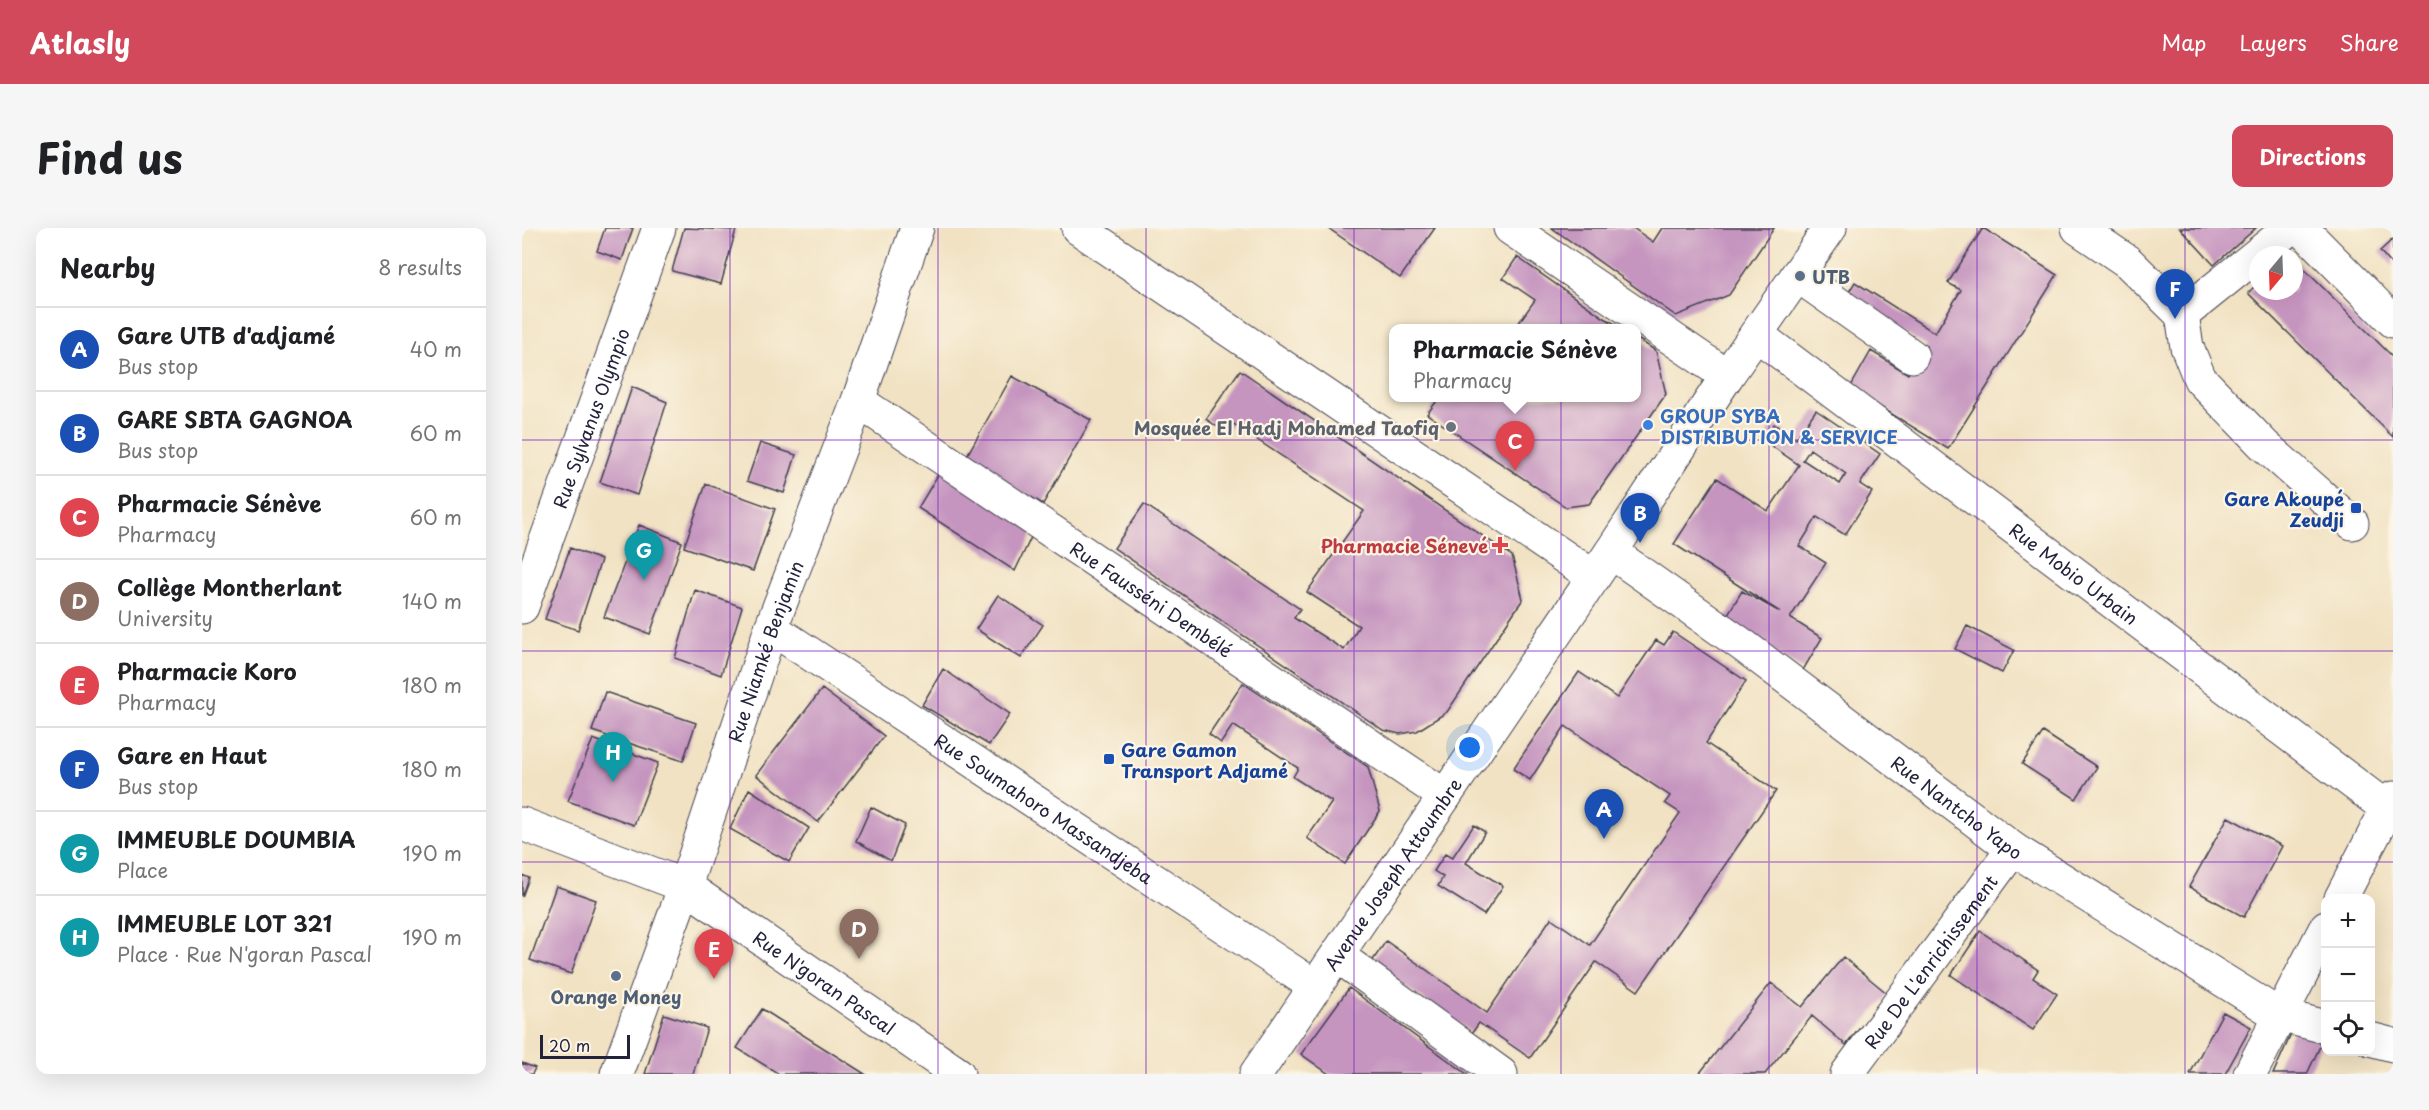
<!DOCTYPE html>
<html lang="en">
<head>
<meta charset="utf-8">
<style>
	:root { --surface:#fff; --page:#f6f6f6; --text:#202124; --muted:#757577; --line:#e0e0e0; --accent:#d1495b }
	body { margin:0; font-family:"Playpen Sans",sans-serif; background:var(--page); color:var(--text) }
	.controls { position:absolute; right:18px; bottom:18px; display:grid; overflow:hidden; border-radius:12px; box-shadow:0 6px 24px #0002 }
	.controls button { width:54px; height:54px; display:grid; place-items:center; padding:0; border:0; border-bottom:2px solid var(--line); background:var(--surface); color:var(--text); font:30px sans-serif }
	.compass { position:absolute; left:1727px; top:18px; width:54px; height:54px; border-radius:50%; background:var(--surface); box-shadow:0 6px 24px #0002; rotate:199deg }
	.scale { position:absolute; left:18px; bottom:15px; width:90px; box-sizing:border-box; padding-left:6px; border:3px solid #22223b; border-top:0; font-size:16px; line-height:21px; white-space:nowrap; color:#22223b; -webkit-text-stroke:4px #fcf5e5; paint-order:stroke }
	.you { position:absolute; left:948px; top:520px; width:21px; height:21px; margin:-15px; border:4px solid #fff; border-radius:50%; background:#1a73e8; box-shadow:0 0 0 9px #1a73e833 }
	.badge { display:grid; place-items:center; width:39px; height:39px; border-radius:50%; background:var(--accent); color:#fff; font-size:20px; font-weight:700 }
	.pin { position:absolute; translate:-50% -50px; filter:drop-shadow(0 2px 3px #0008) }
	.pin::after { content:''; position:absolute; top:32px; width:21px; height:18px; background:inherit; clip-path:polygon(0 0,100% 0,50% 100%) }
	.popup { position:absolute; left:867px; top:96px; width:252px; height:78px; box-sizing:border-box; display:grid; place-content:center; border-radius:12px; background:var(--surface); filter:drop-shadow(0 2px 4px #0005); font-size:20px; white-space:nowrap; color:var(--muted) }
	.popup b { font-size:22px; color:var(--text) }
	.popup::after { content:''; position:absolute; left:50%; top:100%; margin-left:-12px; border:12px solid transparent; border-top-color:var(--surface) }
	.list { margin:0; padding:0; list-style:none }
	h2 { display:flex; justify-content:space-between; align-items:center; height:78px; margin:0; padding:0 24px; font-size:26px }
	h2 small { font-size:20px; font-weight:400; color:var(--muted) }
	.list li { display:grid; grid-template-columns:39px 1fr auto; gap:18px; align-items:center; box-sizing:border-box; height:84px; padding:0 24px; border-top:2px solid var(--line) }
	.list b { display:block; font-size:22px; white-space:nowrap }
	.list p { margin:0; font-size:20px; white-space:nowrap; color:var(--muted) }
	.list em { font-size:20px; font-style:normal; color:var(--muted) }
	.icon { flex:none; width:33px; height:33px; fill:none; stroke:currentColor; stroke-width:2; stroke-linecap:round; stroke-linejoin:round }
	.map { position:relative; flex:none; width:1871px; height:846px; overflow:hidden; border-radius:12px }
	header { display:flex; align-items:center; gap:36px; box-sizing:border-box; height:84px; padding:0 30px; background:var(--accent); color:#fff }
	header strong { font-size:28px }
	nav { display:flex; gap:33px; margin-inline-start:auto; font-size:21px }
	.intro { display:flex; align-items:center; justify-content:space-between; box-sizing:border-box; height:144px; padding:0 36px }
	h1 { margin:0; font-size:42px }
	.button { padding:15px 27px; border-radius:12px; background:var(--accent); color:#fff; font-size:21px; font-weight:700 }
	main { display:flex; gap:36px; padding:0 36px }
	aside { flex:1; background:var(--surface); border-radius:12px; box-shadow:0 6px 24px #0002 }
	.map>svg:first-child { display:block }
	.building { fill:#c594bf; fill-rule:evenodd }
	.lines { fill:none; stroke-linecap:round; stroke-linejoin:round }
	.minor-casing { stroke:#413f4f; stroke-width:35 }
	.minor { stroke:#fff; stroke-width:33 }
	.grid { fill:none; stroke:#7b2cbf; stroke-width:1.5; stroke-opacity:0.55 }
	.service-dot { fill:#5c6f8a; stroke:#fcf5e5; stroke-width:2 }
	.shop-dot { fill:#3f7fe0; stroke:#fcf5e5; stroke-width:2 }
	.worship-dot { fill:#6b7280; stroke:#fcf5e5; stroke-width:2 }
	.transit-dot { fill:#1a4fb4; stroke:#fcf5e5; stroke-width:2 }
	.health-dot { fill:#e0444e; stroke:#fcf5e5; stroke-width:2 }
	.labels { text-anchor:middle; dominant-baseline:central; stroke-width:4.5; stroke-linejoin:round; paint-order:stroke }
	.service-label { font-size:18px; font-weight:bold; fill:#4e5e75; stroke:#fcf5e5; text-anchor:start }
	.shop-label { font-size:18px; font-weight:bold; fill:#366cbe; stroke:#fcf5e5; text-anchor:start }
	.street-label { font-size:18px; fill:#22223b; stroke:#fcf5e5 }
	.worship-label { font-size:18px; font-weight:bold; fill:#5b616d; stroke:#fcf5e5; text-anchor:end }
	.transit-label { font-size:18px; font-weight:bold; fill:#164399; stroke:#fcf5e5; text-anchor:end }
	.health-label { font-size:18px; font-weight:bold; fill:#be3a42; stroke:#fcf5e5; text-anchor:end }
</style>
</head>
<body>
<header>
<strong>Atlasly</strong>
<nav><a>Map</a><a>Layers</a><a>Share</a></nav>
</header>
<div class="intro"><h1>Find us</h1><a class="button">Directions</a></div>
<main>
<aside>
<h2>Nearby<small>8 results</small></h2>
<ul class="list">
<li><span class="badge" style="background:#1a4fb4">A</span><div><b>Gare UTB d'adjamé</b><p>Bus stop</p></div><em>40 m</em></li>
<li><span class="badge" style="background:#1a4fb4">B</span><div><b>GARE SBTA GAGNOA</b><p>Bus stop</p></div><em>60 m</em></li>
<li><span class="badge" style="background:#e0444e">C</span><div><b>Pharmacie Sénève</b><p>Pharmacy</p></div><em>60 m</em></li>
<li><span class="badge" style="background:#8d6e63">D</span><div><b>Collège Montherlant</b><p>University</p></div><em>140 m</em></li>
<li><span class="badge" style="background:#e0444e">E</span><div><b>Pharmacie Koro</b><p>Pharmacy</p></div><em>180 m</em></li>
<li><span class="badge" style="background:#1a4fb4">F</span><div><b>Gare en Haut</b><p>Bus stop</p></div><em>180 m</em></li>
<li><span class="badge" style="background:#0f9aa8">G</span><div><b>IMMEUBLE DOUMBIA</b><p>Place</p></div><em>190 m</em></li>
<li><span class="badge" style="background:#0f9aa8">H</span><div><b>IMMEUBLE LOT 321</b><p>Place · Rue N'goran Pascal</p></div><em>190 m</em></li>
</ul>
</aside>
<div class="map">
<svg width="1871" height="846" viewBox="0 0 1871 846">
	<rect width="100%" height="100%" fill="#fcf5e5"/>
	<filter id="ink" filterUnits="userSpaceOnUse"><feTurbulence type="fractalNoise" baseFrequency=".0167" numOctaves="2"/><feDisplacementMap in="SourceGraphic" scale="12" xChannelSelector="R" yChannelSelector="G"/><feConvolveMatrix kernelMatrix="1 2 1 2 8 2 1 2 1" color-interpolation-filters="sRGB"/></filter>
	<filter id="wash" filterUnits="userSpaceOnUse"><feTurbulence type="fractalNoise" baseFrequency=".008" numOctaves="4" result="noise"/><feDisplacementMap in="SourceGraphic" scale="24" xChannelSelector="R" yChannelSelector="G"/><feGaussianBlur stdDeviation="1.35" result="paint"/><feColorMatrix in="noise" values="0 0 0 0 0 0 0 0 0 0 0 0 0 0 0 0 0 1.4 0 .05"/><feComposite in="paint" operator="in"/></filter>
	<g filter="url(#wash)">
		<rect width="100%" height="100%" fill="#f1e2c3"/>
		<g id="blocks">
			<path class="building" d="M83,0H111L100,32L75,23Z
				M162,0L214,2L199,56L150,43Z
				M806,0H913L878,50Z
				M1030,0H1111L1131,14L1140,0H1252L1207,67L1154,88Z
				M1461,0L1535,47L1426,221L1328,160L1349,123L1386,146L1404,118L1325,67L1333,54L1413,105L1439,62L1426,55Z
				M1658,0H1734L1692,37Z
				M1871,11V38L1858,23Z
				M995,29L1081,89L1100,100H993L1013,72L981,50Z
				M1772,31L1871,129V209L1726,65L1736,55V63H1772Z
				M1114,110L1134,123L1144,166L1067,276L1044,279L905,186L917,170H1114Z
				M718,142L990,328L1001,371L925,484L895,503L878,506L861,502L592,320L622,276L778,381L772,390L822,422L837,398L785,364L842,283L710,195L703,204L684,191Z
				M490,148L569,192L521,276L443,231Z
				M110,159L145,174L115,267L78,254Z
				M1294,182L1358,226L1338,256L1350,264L1323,307L1295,289L1277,318L1304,335L1268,390L1300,410L1281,442L1201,394L1220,363L1258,384L1152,316L1195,250L1246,283L1277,237L1241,212L1252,196L1274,211ZM1288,221L1324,246L1318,256L1281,232Z
				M238,215L274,227L262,265L225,253Z
				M420,240L512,303L493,343L396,280Z
				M184,256L253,281L231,343L162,319Z
				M117,297L160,314L128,406L82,389Z
				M48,320L79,332L56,402L23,391Z
				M173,362L220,379L199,447L153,430Z
				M476,367L521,397L499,430L454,401Z
				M1445,398L1492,422L1480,445L1433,421Z
				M1151,404L1224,453L1184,515L1254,563L1116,763L1074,734L1008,830L957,795L950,805L849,735L864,713L965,785L1029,690L1068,717L1158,585L1143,575L1148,568L1043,498L1008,552L991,541L1057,444L1095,470L1134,412L1142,417Z
				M421,441L488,486L467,517L400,477Z
				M721,455L846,539L858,583L823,636L785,610L810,574L771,549L776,540L711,497L699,515L687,506Z
				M300,461L362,508L296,594L234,547Z
				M83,464L174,495L161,533L70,503Z
				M1521,504L1575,539L1554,571L1500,536Z
				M71,511L136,535L112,597L46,573Z
				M227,561L287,600L267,634L208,601Z
				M349,579L383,597L369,633L334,613Z
				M1706,589L1760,618L1722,689L1667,659Z
				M952,597L963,604L944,635L981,658L962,687L916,658L921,649L912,643L923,626L930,630Z
				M0,647L7,650L0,669Z
				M34,658L74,672L49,746L8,732Z
				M1458,703L1516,742L1511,750L1535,766L1511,802L1429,747Z
				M1321,729L1366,766L1324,817L1290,788L1243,846H1177L1249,755L1280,779Z
				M827,760L945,846H807L779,826Z
				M240,781L343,846H257L215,820Z
				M1701,784L1729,799L1703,846H1668Z
				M142,786L185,800L171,846H123Z
				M1772,800L1800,814L1785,846H1751Z
				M0,835L13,840L10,846H0Z"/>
		</g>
	</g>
	<g filter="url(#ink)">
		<use href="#blocks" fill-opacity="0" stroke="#413f4f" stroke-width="1.5"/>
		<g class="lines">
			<defs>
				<g id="minor">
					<path d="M556,0L1072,349"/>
					<path d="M988,0L1205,148"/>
					<path d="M1556,0L1606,34L1660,87L1665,119L1678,151L1742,217L1830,295"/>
					<path d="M1779,0L1871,93"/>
					<path d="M1275,47L1390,128"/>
					<path d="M1660,87L1768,0"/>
					<path id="s1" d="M1234,106L1866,581L1871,582"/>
					<path id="s2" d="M336,173L923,568"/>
					<path id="s3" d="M1089,324L1222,418L1491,621L1757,787L1804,799"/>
					<path id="s4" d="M0,379L137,0"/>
					<path id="s5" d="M249,400L794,759"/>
					<path id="s6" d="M0,596L163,658L436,846"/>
					<path d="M1819,670L1871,570"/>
					<path d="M816,728L979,846"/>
					<path d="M1848,811L1871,817"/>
					<path id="s7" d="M95,846L163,658L249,400L336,173L395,0"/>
					<path id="s8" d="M734,846L1089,324L1205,148L1308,0"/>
					<path id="s9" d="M1325,846L1491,621"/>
					<path d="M1728,846L1804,699"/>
				</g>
			</defs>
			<use href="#minor" class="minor-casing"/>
			<use href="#minor" class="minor"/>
		</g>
	</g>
	<path class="grid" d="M208,0V846M416,0V846M624,0V846M832,0V846M1039,0V846M1247,0V846M1455,0V846M1663,0V846M0,212H1871M0,423H1871M0,634H1871"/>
	<g class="service-dot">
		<circle cx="1278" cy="48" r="6"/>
		<circle cx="94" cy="748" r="6"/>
	</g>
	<circle class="shop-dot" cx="1126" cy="197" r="6"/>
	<circle class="worship-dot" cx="929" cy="199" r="6"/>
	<g class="transit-dot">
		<rect x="1828" y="274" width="12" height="12" rx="3"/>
		<rect x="581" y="525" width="12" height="12" rx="3"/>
	</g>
	<path class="health-dot" d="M975 308h6v6h6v6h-6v6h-6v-6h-6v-6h6z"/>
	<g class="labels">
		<g class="service-label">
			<text x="1290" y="48">UTB</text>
			<text x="94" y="768" text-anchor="middle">Orange Money</text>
		</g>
		<g class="shop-label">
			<text x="1138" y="187">GROUP SYBA<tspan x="1138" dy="21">DISTRIBUTION &amp; SERVICE</tspan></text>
		</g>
		<g class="street-label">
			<text stroke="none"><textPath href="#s4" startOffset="201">Rue Sylvanus Olympio</textPath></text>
			<text stroke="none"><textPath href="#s1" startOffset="398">Rue Mobio Urbain</textPath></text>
			<text stroke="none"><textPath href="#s2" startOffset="354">Rue Fausséni Dembélé</textPath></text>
			<text stroke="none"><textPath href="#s7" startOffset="448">Rue Niamké Benjamin</textPath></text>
			<text stroke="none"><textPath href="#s3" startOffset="430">Rue Nantcho Yapo</textPath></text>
			<text stroke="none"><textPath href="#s5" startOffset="327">Rue Soumahoro Massandjeba</textPath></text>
			<text stroke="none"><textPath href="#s8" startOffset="242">Avenue Joseph Attoumbre</textPath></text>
			<text stroke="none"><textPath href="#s9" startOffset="140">Rue De L'enrichissement</textPath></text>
			<text stroke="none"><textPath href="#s6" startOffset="344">Rue N'goran Pascal</textPath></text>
		</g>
		<g class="worship-label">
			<text x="917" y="199">Mosquée El Hadj Mohamed Taofiq</text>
		</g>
		<g class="transit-label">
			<text x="1822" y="270">Gare Akoupé<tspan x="1822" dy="21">Zeudji</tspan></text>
			<text x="599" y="521" text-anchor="start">Gare Gamon<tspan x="599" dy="21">Transport Adjamé</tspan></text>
		</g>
		<g class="health-label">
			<text x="966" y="317">Pharmacie Sénevé</text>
		</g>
	</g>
</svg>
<div class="controls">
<button>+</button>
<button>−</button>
<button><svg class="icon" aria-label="locate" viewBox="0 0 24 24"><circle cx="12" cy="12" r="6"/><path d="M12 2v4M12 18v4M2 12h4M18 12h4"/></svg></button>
</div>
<svg class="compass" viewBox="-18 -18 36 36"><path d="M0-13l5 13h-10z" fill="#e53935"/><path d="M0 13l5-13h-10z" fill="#757577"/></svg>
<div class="scale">20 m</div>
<div class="you"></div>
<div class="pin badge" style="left:1082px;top:611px;background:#1a4fb4">A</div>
<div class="pin badge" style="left:1118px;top:315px;background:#1a4fb4">B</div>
<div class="pin badge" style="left:993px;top:243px;background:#e0444e">C</div>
<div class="popup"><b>Pharmacie Sénève</b>Pharmacy</div>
<div class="pin badge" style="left:337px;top:731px;background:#8d6e63">D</div>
<div class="pin badge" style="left:192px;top:751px;background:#e0444e">E</div>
<div class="pin badge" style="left:1653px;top:91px;background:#1a4fb4">F</div>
<div class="pin badge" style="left:122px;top:352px;background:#0f9aa8">G</div>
<div class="pin badge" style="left:91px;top:554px;background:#0f9aa8">H</div>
</div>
</main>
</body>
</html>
